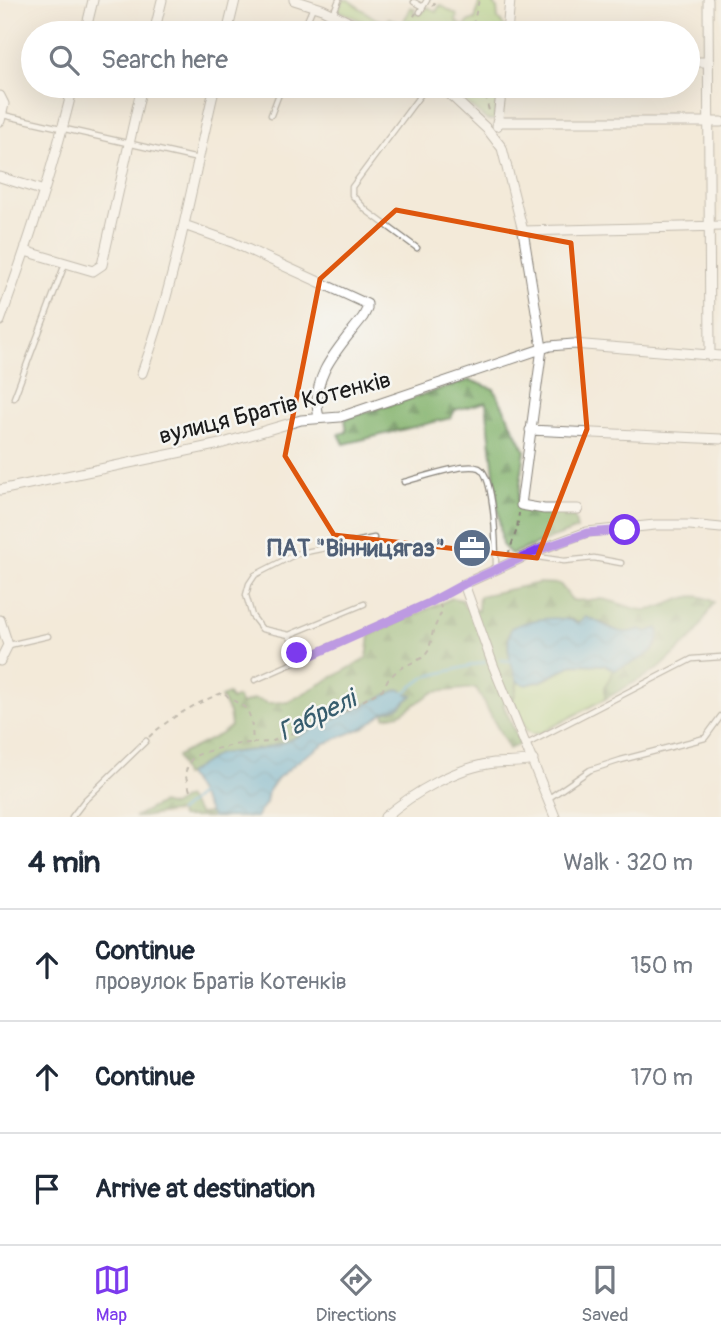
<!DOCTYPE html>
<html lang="en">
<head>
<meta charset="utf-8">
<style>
	:root { --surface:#fff; --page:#f2f2f3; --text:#1f2937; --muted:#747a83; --line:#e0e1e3; --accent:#7c3aed }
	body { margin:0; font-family:Pangolin,sans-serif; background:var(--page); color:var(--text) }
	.stop { position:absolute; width:21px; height:21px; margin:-16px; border:5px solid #7c3aed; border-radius:50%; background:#fff }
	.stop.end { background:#7c3aed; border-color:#fff; box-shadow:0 2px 7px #0008 }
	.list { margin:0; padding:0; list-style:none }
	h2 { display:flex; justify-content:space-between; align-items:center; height:91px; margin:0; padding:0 28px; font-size:30px }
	h2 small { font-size:23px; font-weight:400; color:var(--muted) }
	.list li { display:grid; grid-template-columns:46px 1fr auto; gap:21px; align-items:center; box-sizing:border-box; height:112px; padding:0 28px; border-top:2px solid var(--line) }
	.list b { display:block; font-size:26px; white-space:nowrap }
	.list p { margin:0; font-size:23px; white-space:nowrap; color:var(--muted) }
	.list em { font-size:23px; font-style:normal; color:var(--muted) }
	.icon { flex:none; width:38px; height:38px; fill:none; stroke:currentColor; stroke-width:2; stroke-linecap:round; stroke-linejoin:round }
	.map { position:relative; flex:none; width:721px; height:817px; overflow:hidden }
	.search { position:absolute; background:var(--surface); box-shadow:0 7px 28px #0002; left:21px; right:21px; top:21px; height:77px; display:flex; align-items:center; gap:18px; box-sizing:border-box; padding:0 24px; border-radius:38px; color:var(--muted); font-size:26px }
	.sheet { height:427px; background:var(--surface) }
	nav { display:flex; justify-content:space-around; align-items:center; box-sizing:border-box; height:98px; border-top:2px solid var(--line); background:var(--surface); font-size:19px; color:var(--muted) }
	nav a { display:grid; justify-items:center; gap:4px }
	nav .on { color:var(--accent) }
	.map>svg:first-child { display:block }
	.grass { fill:#a4d07c; stroke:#60764c; stroke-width:2 }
	.forest { fill:url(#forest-firs); stroke:#506744; stroke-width:2 }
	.water { fill:url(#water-waves); stroke:#386376; stroke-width:2 }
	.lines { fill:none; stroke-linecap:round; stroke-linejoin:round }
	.stream { stroke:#55aad1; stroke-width:2.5 }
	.lane-casing { stroke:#88837a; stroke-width:7 }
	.street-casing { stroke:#88837a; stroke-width:11 }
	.path { stroke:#88837a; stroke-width:2; stroke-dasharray:5 5; stroke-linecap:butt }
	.lane { stroke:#fff; stroke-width:4.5 }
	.street { stroke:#fff; stroke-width:9 }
	.route { stroke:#7c3aed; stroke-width:9 }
	.marked { fill:none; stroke:#de560d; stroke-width:5; stroke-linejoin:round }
	.labels { text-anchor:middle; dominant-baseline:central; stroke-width:5; stroke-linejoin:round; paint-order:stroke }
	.street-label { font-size:24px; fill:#1c1c1c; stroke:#f6f6f2 }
	.service-label { font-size:24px; font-weight:bold; fill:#4e5e75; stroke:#f6f6f2; text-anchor:end }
	.water-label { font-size:26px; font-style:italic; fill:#365c6d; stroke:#f6f6f2 }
</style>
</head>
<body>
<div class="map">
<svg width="721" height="817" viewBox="0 0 721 817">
	<defs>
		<pattern id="forest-firs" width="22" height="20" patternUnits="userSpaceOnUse" patternTransform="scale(1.75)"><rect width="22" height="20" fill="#83b26c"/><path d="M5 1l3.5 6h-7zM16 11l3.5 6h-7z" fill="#6a9058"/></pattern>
		<pattern id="water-waves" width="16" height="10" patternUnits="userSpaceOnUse" patternTransform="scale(1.75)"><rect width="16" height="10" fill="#55aad1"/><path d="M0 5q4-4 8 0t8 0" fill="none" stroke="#468aa9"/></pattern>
	</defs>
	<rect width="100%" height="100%" fill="#f6f6f2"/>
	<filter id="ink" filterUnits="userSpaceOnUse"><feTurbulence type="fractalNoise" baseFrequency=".0143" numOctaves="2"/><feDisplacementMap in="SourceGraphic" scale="14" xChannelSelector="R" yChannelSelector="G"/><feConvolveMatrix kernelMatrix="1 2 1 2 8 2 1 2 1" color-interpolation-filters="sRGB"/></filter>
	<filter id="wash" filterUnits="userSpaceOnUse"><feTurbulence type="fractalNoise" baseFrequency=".00686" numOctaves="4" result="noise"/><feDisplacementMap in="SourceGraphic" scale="28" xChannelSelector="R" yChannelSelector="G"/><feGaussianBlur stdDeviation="1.57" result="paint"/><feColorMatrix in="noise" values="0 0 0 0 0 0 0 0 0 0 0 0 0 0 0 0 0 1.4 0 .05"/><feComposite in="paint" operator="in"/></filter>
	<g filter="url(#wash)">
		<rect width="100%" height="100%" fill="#f3ead9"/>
		<path class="grass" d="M343,0H348L376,19L385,22L389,18L402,25L411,7L415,9L413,13C419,16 423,12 428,7L436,12L440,5L457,15L456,22L465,27L469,21L475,20L480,0H491L497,8L498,19L505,27V33H378L362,21L338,10Z
			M446,86H500L494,120H487Z
			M574,664L605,665L614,670L605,687V699L541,733L532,734L526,730L512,699L518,682C536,689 558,673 574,664Z"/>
		<path class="forest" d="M470,380L494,389L525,450L517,507L573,511L577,529L511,554L502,545L486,402L455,410L451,418L344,444L339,434L347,432L345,419Z
			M539,583L560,584L572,600C582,602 589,599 599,599C615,599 632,611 647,610C671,608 688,586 714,602L695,635L661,667L605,699V687L614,670C633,662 664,655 658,628L647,632L640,629C619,639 619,630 603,623C592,619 583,626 570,619L511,628C503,656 514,657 517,680C518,685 515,692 514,698L503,704L520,744L509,749L476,688L434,692L400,714L385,717L384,712L399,707L412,696L399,689L285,742L262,749L218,754L184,776L177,756L221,734L231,726L229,713L221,697L228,694L231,700L237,697L241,704L255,699L268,703L288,702L367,658L370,635L452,598L462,600L465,607L478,611L479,596Z
			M186,797L199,814L210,813L212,817H180L179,812C163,812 150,817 134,817L161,803L172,806Z"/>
		<path class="water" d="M586,617C605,623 619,639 640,629L647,632L658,628C664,655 633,662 614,670L605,665L574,664L541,681L526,685L518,682C510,663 505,648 511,628C530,619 559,614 578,623Z
			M399,689L412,696L399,707L384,712L365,727L326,743L301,759L278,778L268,792L266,803L256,817H212L187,774L218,754L262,749L285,742Z"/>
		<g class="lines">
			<path class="stream" d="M501,660L511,661
				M404,693L425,677L485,662
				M179,812L200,794"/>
		</g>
	</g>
	<g filter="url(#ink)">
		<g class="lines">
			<defs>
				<path id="lane" d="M414,2L423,7
					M420,12L427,0
					M333,14L339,0
					M302,33L313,7
					M3,115L198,159
					M271,115L282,86
					M417,248L367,211L352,195V187L427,86
					M14,398L65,264
					M404,482C420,478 465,462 479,468C495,476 496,550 496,568
					M531,556L564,561L594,558L621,563
					M364,604L289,635L262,629L252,616L246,595L249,584L255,575L296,554L374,538
					M289,635L301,660
					M9,645L48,636
					M255,680L429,603L463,585
					M527,744L692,659L721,657
					M549,798L590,770L621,760L705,738L721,716
					M72,817L85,800L146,741"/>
				<path id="street" d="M294,0L322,9L371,33
					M708,0L710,356
					M85,33L93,0
					M154,33L162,0
					M227,33L235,0
					M507,33L510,0
					M688,62H709
					M441,86L488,130L502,148L523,231L542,348L521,505L544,509H578
					M0,96L4,104L0,121
					M497,122H721
					M497,126L502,86
					M0,177L44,191
					M184,225L232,242L367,304V309L363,317C339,348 309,376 319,418
					M523,231L721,226
					M25,251L93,271L102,265L142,86
					M0,321C28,244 54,166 73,86
					M142,373C176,280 192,182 215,86
					M530,430L721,439
					M0,490L220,444L301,420L340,417L550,346L573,344L721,356
					M0,620L8,645L0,661
					M385,817C413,793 457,767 494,763C507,762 520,763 533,760
					M555,817L493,665L464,584L541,549L587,532L655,525H690L721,528"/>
			</defs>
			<use href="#lane" class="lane-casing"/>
			<use href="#street" class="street-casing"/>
			<path class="path" d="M432,6L438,0
				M403,33L416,13
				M466,33L474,21L479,0
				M483,86L490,115
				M508,555L517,529L519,513
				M149,737C170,717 197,703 224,692C230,701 241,703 246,709C253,718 252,733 253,743L270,742L298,731L349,709L383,689L388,679L399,669L424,657L429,650L433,631L442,611L440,605
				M190,791L185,773C187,769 189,761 193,758C199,751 244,742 252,743"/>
			<use href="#lane" class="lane"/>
			<use href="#street" class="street"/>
		</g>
	</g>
	<g class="lines" filter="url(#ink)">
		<path class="route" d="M297,653L301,660L429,603L464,584L541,549L587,533L625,530"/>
	</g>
	<path d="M0 0H721V817H0ZM396,210L571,243L587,429L537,558L334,535L285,456L320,279Z" fill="#f3ead9" fill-opacity=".55" fill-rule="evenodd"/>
	<path class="marked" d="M396,210L571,243L587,429L537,558L334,535L285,456L320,279Z"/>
	<defs>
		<symbol id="office-disc" viewBox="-11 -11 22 22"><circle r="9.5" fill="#5c6f8a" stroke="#f6f6f2"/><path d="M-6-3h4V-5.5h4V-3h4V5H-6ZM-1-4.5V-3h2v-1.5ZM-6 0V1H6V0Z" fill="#fff"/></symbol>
	</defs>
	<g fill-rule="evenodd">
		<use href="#office-disc" x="450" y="526" width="44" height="44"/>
	</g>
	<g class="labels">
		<g class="street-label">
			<text transform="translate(275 408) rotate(-14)">вулиця Братів Котенків</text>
		</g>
		<g class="service-label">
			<text x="445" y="548">ПАТ "Вінницягаз"</text>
		</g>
		<g class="water-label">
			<text transform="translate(317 716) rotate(-26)">Габрелі</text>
		</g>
	</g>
</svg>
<div class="stop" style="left:625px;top:530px"></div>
<div class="stop end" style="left:297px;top:653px"></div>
<div class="search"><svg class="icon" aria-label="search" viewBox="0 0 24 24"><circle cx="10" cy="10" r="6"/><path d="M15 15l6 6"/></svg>Search here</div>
</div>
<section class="sheet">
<h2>4 min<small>Walk · 320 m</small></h2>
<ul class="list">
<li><svg class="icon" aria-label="ahead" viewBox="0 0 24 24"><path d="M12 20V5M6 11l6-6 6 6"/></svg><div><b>Continue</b><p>провулок Братів Котенків</p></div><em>150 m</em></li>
<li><svg class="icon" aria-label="ahead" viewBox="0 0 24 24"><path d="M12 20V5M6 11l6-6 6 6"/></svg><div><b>Continue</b></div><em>170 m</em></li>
<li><svg class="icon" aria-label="arrive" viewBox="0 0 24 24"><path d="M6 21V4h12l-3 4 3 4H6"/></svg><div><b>Arrive at destination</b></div></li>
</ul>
</section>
<nav>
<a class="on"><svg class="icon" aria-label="map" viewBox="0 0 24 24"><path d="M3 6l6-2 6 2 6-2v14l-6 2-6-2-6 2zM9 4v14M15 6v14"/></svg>Map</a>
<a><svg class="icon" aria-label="directions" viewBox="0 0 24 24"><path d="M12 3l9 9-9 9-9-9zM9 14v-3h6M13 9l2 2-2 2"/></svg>Directions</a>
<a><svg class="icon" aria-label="saved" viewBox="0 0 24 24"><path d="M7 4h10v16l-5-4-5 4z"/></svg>Saved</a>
</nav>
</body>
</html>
